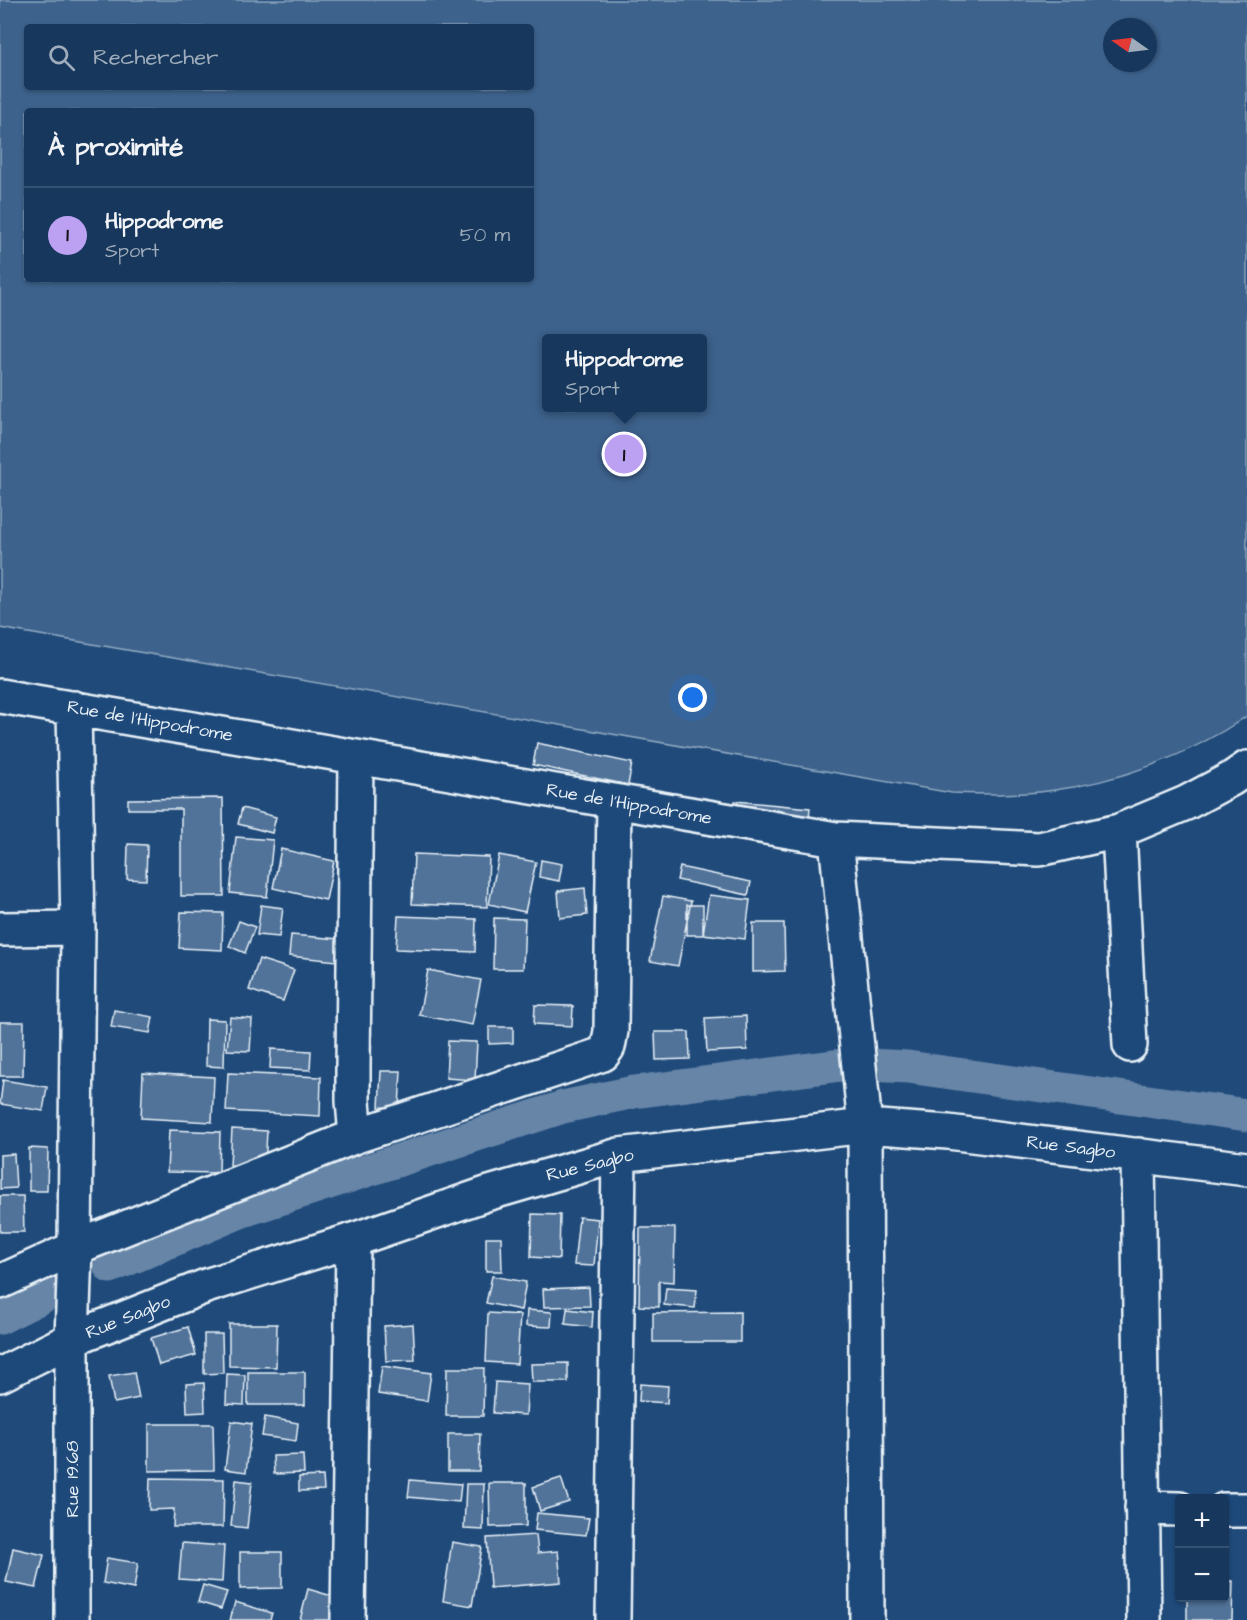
<!DOCTYPE html>
<html lang="fr">
<head>
<meta charset="utf-8">
<style>
	:root { --surface:#17385c; --page:#203f62; --text:#f1f3f6; --muted:#9eacbb; --line:#365272; --accent:#bca0f2 }
	body { margin:0; font-family:"Architects Daughter",sans-serif; background:var(--page); color:var(--text) }
	.controls { position:absolute; right:18px; bottom:18px; display:grid; overflow:hidden; border-radius:6px; box-shadow:0 2px 4px #0004 }
	.controls button { width:54px; height:54px; display:grid; place-items:center; padding:0; border:0; border-bottom:2px solid var(--line); background:var(--surface); color:var(--text); font:30px sans-serif }
	.compass { position:absolute; left:1103px; top:18px; width:54px; height:54px; border-radius:50%; background:var(--surface); box-shadow:0 2px 4px #0004; rotate:284deg }
	.you { position:absolute; left:693px; top:698px; width:21px; height:21px; margin:-15px; border:4px solid #fff; border-radius:50%; background:#1a73e8; box-shadow:0 0 0 9px #1a73e833 }
	.badge { display:grid; place-items:center; width:39px; height:39px; border-radius:50%; background:var(--accent); color:#111; font-size:20px; font-weight:700 }
	.pin { position:absolute; translate:-50% -50%; border:3px solid #fff; box-shadow:0 2px 6px #0006 }
	.popup { position:absolute; left:542px; top:334px; width:165px; height:78px; box-sizing:border-box; display:grid; place-content:center; border-radius:6px; background:var(--surface); filter:drop-shadow(0 2px 4px #0005); font-size:20px; white-space:nowrap; color:var(--muted) }
	.popup b { font-size:22px; color:var(--text) }
	.popup::after { content:''; position:absolute; left:50%; top:100%; margin-left:-12px; border:12px solid transparent; border-top-color:var(--surface) }
	.list { margin:0; padding:0; list-style:none }
	h2 { display:flex; justify-content:space-between; align-items:center; height:78px; margin:0; padding:0 24px; font-size:26px }
	h2 small { font-size:20px; font-weight:400; color:var(--muted) }
	.list li { display:grid; grid-template-columns:39px 1fr auto; gap:18px; align-items:center; box-sizing:border-box; height:96px; padding:0 24px; border-top:2px solid var(--line) }
	.list b { display:block; font-size:22px; white-space:nowrap }
	.list p { margin:0; font-size:20px; white-space:nowrap; color:var(--muted) }
	.list em { font-size:20px; font-style:normal; color:var(--muted) }
	.icon { flex:none; width:33px; height:33px; fill:none; stroke:currentColor; stroke-width:2; stroke-linecap:round; stroke-linejoin:round }
	.map { position:relative; flex:none; width:1247px; height:1620px; overflow:hidden }
	.search { position:absolute; background:var(--surface); box-shadow:0 2px 4px #0004; left:24px; top:24px; width:510px; height:66px; display:flex; align-items:center; gap:15px; box-sizing:border-box; padding:0 21px; border-radius:6px; color:var(--muted); font-size:22px }
	.panel { position:absolute; background:var(--surface); box-shadow:0 2px 4px #0004; left:24px; top:108px; width:510px; height:174px; border-radius:6px }
	.map>svg:first-child { display:block }
	.pitch { fill:#3c628c; stroke:#92aac2; stroke-width:1.5; fill-rule:evenodd }
	.lines { fill:none; stroke-linecap:round; stroke-linejoin:round }
	.canal { stroke:#6685a7; stroke-width:33 }
	.building { fill:#517399; stroke:#e8f1f8; stroke-width:1.5 }
	.minor-casing { stroke:#e8f1f8; stroke-width:38 }
	.minor { stroke:#1f4a7a; stroke-width:33 }
	.labels { text-anchor:middle; dominant-baseline:central; stroke-width:6; stroke-linejoin:round; paint-order:stroke }
	.street-label { font-size:18px; fill:#e8f1f8; stroke:#1f4a7a }
</style>
</head>
<body>
<div class="map">
<svg width="1247" height="1620" viewBox="0 0 1247 1620">
	<rect width="100%" height="100%" fill="#1f4a7a"/>
	<filter id="ink" filterUnits="userSpaceOnUse"><feTurbulence type="fractalNoise" baseFrequency=".0167" numOctaves="2"/><feDisplacementMap in="SourceGraphic" scale="12" xChannelSelector="R" yChannelSelector="G"/><feConvolveMatrix kernelMatrix="1 2 1 2 8 2 1 2 1" color-interpolation-filters="sRGB"/></filter>
	<g filter="url(#ink)">
		<path class="pitch" d="M0,0H1247V716C1188,756 1119,782 1048,791C1016,795 984,794 952,793L0,628ZM27,27H531V87H27ZM1112,27H1148V63H1112ZM27,111H531V279H27ZM546,338H702V408H546Z"/>
		<g class="lines">
			<path class="canal" d="M110,1267L240,1212L563,1107L634,1092L849,1064L908,1067L1247,1115
				M0,1318L56,1290"/>
		</g>
		<path class="building" d="M537,743L632,763L628,785L533,765Z
			M223,798L224,896H181V809H128V799Z
			M735,801L810,808L807,841L732,834Z
			M242,808L276,817L272,833L238,824Z
			M236,837L273,840L267,897L230,893Z
			M128,844L147,845L146,880L127,879Z
			M281,849L334,861L326,900L273,888Z
			M414,854L489,857L487,907L412,904Z
			M499,855L536,862L525,912L489,904Z
			M541,860L562,864L559,881L539,877Z
			M680,867L751,882L748,895L677,880Z
			M585,888L587,915L560,918L558,891Z
			M709,895L750,900L745,939L703,934Z
			M663,896L691,901L678,966L650,961Z
			M261,905L283,908L279,937L257,935Z
			M687,905H703V935H687Z
			M181,912L223,913L222,950L179,948Z
			M398,916L476,919L475,952L396,949Z
			M494,918L525,919L523,969H493Z
			M239,921L255,927L245,953L229,946Z
			M753,923H784L785,971L753,972Z
			M291,935L339,939L337,961L289,956Z
			M259,959L294,970L283,1001L249,990Z
			M428,970L481,980L472,1025L419,1015Z
			M535,1005L573,1006L572,1026L534,1024Z
			M114,1010L153,1017L150,1033L111,1027Z
			M746,1016L747,1050L707,1052L705,1018Z
			M230,1017L252,1019L250,1051L227,1050Z
			M207,1019L225,1020L224,1067L206,1066Z
			M0,1022H24L23,1076H0Z
			M489,1027H513V1043L489,1044Z
			M655,1032H689L690,1059L656,1060Z
			M448,1041L477,1042L475,1080L446,1078Z
			M271,1049L311,1051L310,1070L270,1068Z
			M381,1071H401L399,1108L379,1107Z
			M143,1073L214,1077L212,1122L141,1118Z
			M228,1073L321,1077L320,1116L226,1111Z
			M3,1080L47,1087L43,1111L0,1104Z
			M232,1129L267,1131L265,1167L230,1165Z
			M169,1130L220,1132L219,1173L167,1172Z
			M29,1148L48,1149L47,1191H29Z
			M14,1154L16,1188L0,1189V1155Z
			M0,1196H23L24,1232H0Z
			M532,1214L560,1215L559,1259L531,1257Z
			M579,1217L598,1219L594,1266L574,1265Z
			M640,1228H675L674,1282L659,1281V1307L639,1306Z
			M486,1237H501L502,1271H486Z
			M492,1276L526,1282L521,1310L486,1303Z
			M589,1287L590,1306L544,1307L543,1289Z
			M666,1288L697,1290L695,1308L664,1305Z
			M567,1309L593,1312L592,1327L565,1324Z
			M527,1310L552,1312L551,1327L526,1326Z
			M740,1312V1342H653V1313Z
			M488,1313L520,1315L517,1364L486,1362Z
			M229,1324H277L276,1367L229,1366Z
			M413,1324L415,1360L386,1361L384,1326Z
			M188,1327L196,1355L159,1365L151,1338Z
			M204,1334H222L223,1373L204,1374Z
			M568,1363V1382H532L531,1364Z
			M382,1366L431,1373L427,1401L378,1394Z
			M447,1368H484L483,1416H446Z
			M134,1372L139,1398L114,1403L109,1376Z
			M248,1372H305V1405H248Z
			M227,1374L245,1375L244,1405L226,1404Z
			M495,1382L528,1384L526,1415L493,1413Z
			M204,1383L205,1412L187,1413L186,1384Z
			M640,1384L668,1386L667,1403L639,1401Z
			M265,1417L298,1423L296,1441L262,1436Z
			M231,1421L252,1424L246,1472L225,1469Z
			M149,1424H213L214,1470L149,1471Z
			M448,1434H480L479,1471H448Z
			M303,1455L304,1473L274,1474L273,1456Z
			M323,1476L324,1490L299,1491V1477Z
			M150,1478L224,1479L223,1527H173L174,1509L149,1510Z
			M561,1478L569,1502L540,1511L533,1487Z
			M236,1480L252,1482L247,1528L231,1526Z
			M410,1480L461,1484L459,1502L408,1497Z
			M489,1483H526V1526L490,1527Z
			M466,1484H484L483,1530L464,1529Z
			M537,1513L589,1518L586,1535L535,1530Z
			M536,1535L538,1553L558,1551L561,1582L490,1588L487,1538Z
			M452,1542L482,1547L472,1606L443,1601Z
			M182,1543L224,1546L222,1582L179,1579Z
			M13,1548L44,1555L36,1588L6,1582Z
			M240,1552H282V1588L240,1589Z
			M107,1558L138,1563L134,1589L103,1583Z
			M1224,1581H1233L1232,1620H1187V1598H1224Z
			M203,1585L227,1592L221,1609L198,1602Z
			M308,1589L342,1599L336,1620H300Z
			M235,1602L272,1613L270,1620H230Z"/>
		<g class="lines">
			<defs>
				<path id="minor" d="M0,696L836,839L1039,849L1119,831L1186,803L1231,779L1247,768
					M1119,831L1130,1045
					M836,839L865,1126L867,1620
					M0,929L78,928
					M356,1136L603,1054L608,1047L611,1031L614,801
					M1138,1155L1144,1620
					M0,1282L75,1248L356,1136L353,1101V1067L356,757
					M0,1375L72,1339L206,1286L353,1240L486,1194L619,1155L865,1126L948,1132L1247,1169
					M1142,1508L1180,1509
					M1224,1510H1247
					M72,1620V1339L75,1248L78,928L74,708
					M348,1620L353,1240
					M613,1620L619,1155"/>
			</defs>
			<use href="#minor" class="minor-casing"/>
			<use href="#minor" class="minor"/>
		</g>
	</g>
	<g class="labels">
		<g class="street-label">
			<text transform="translate(150 721) rotate(10)">Rue de l'Hippodrome</text>
			<text transform="translate(629 804) rotate(10)">Rue de l'Hippodrome</text>
			<text transform="translate(1071 1147) rotate(7)">Rue Sagbo</text>
			<text transform="translate(590 1165) rotate(-14)">Rue Sagbo</text>
			<text transform="translate(128 1317) rotate(-22)">Rue Sagbo</text>
			<text transform="translate(72 1479) rotate(-90)">Rue 19.68</text>
		</g>
	</g>
</svg>
<div class="controls">
<button>+</button>
<button>−</button>
</div>
<svg class="compass" viewBox="-18 -18 36 36"><path d="M0-13l5 13h-10z" fill="#e53935"/><path d="M0 13l5-13h-10z" fill="#9eacbb"/></svg>
<div class="you"></div>
<div class="pin badge" style="left:624px;top:454px">1</div>
<div class="popup"><b>Hippodrome</b>Sport</div>
<div class="search"><svg class="icon" aria-label="search" viewBox="0 0 24 24"><circle cx="10" cy="10" r="6"/><path d="M15 15l6 6"/></svg>Rechercher</div>
<section class="panel">
<h2>À proximité<small></small></h2>
<ul class="list">
<li><span class="badge">1</span><div><b>Hippodrome</b><p>Sport</p></div><em>50 m</em></li>
</ul>
</section>
</div>
</body>
</html>
